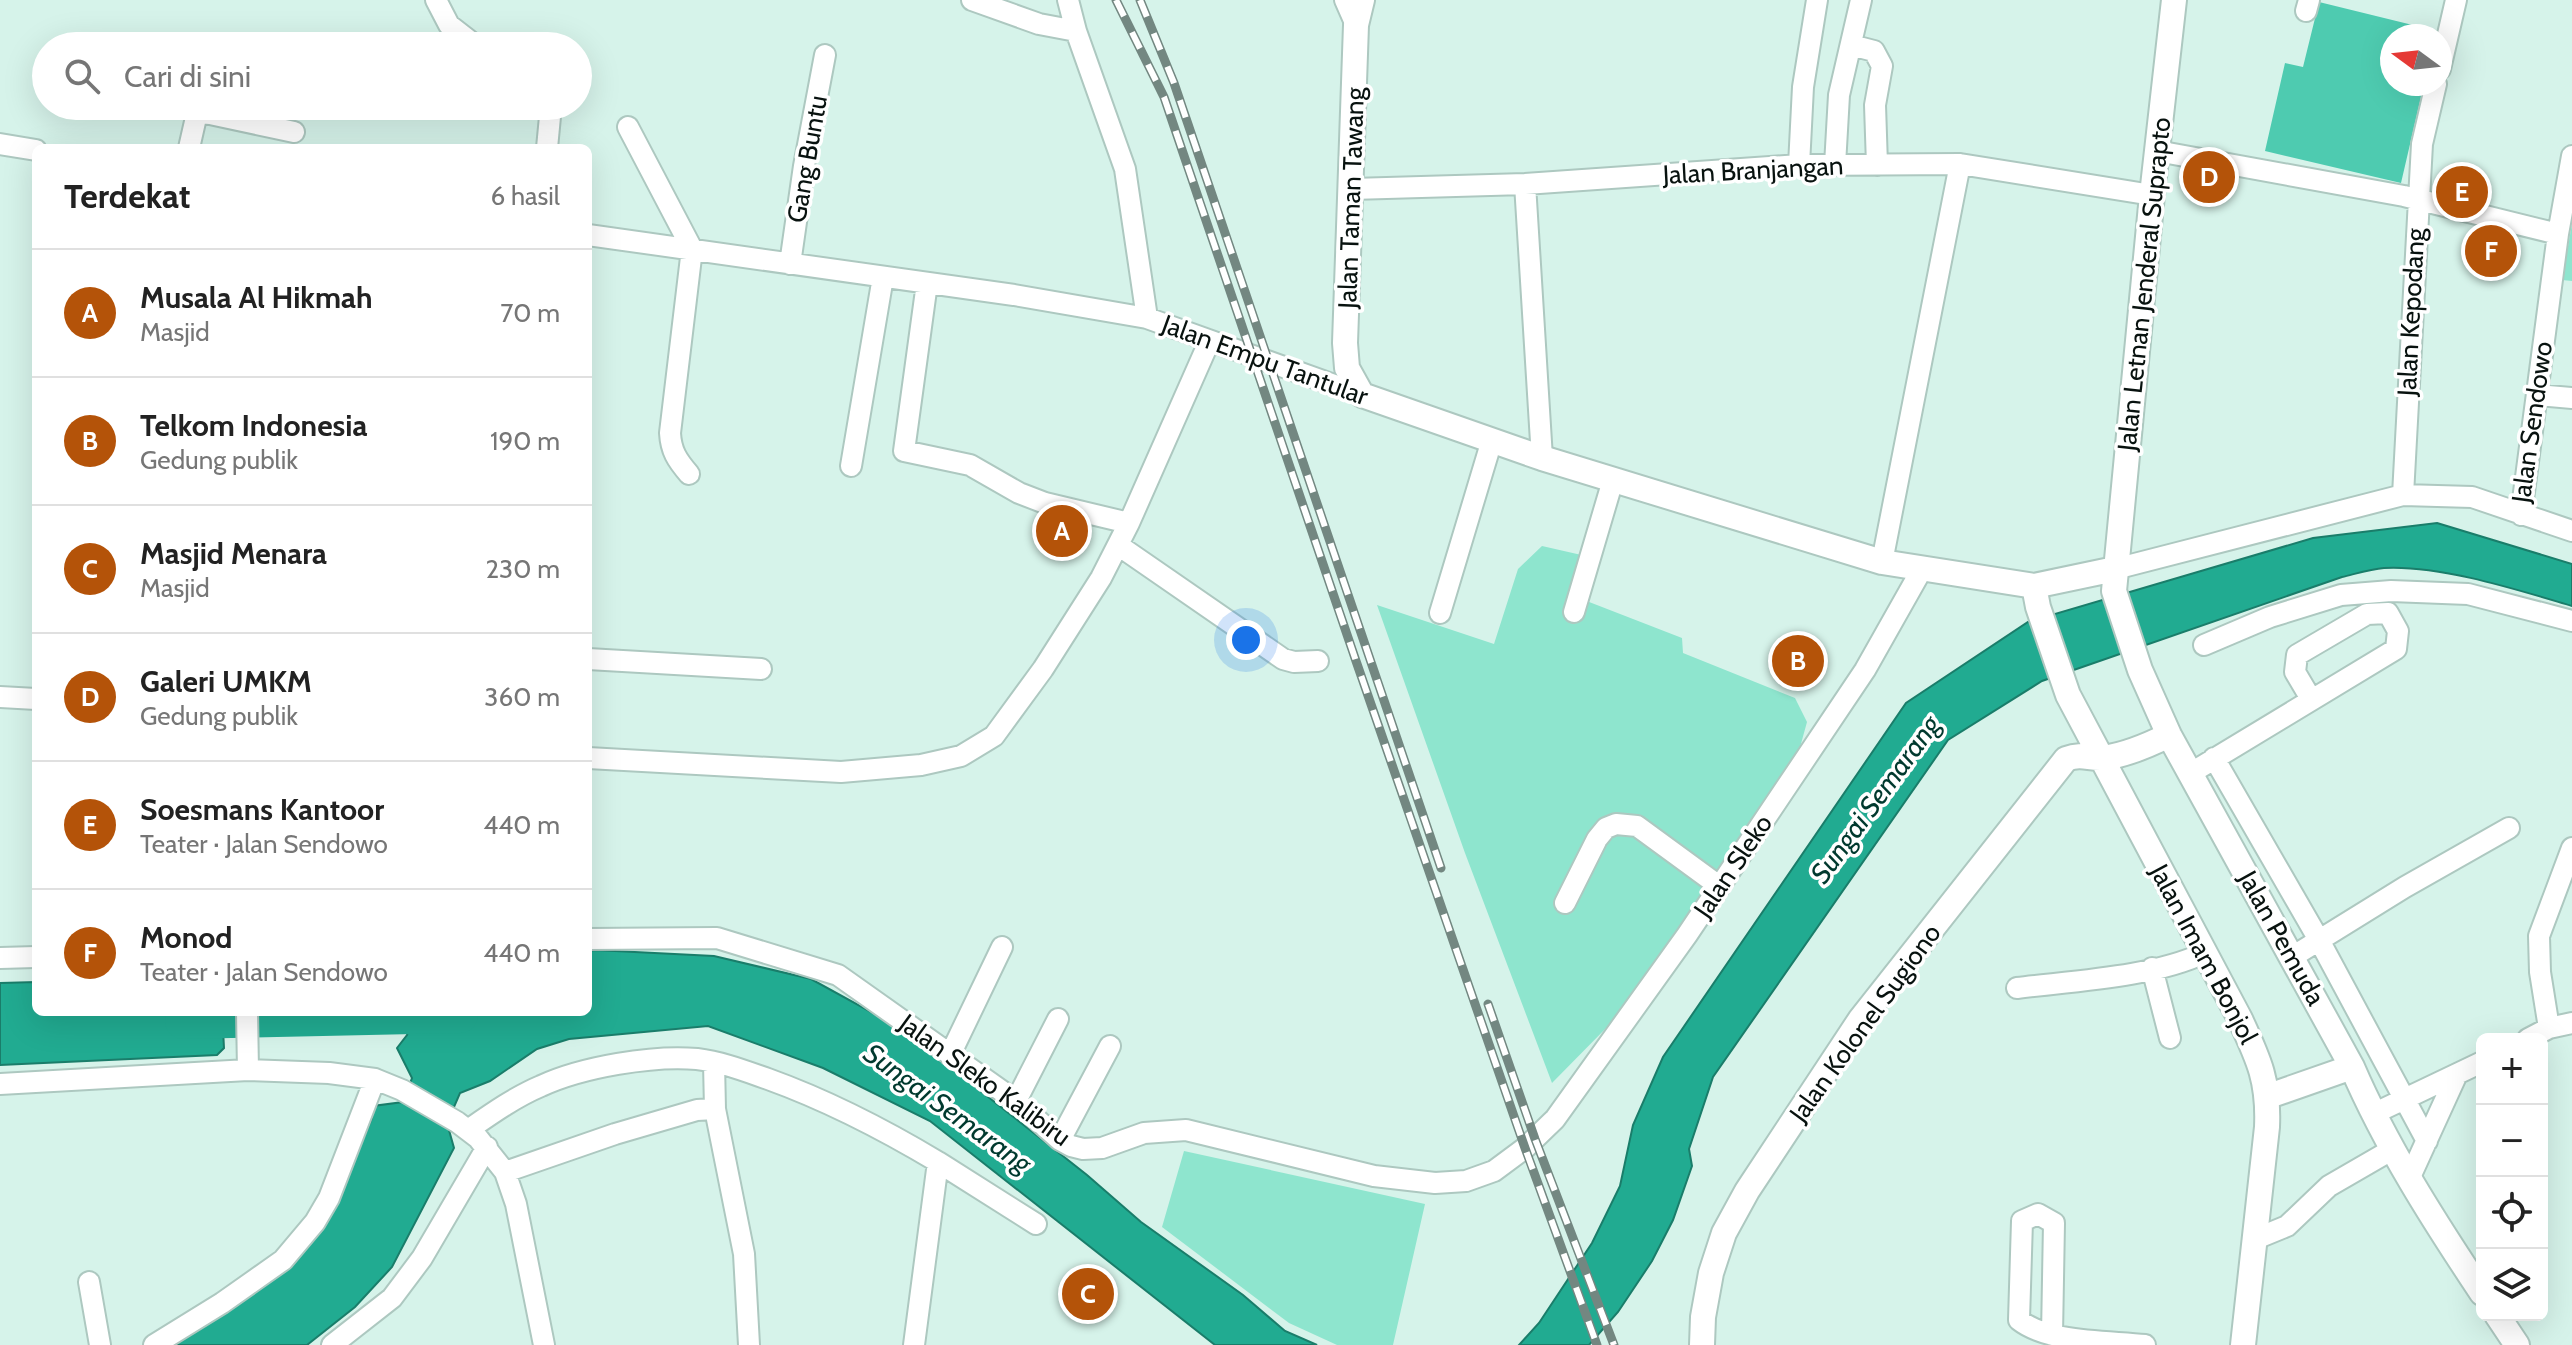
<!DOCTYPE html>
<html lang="id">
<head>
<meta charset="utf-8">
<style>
	:root { --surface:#fff; --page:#f6f6f6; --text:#222; --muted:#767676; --line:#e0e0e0; --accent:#b45309 }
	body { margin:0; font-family:Cabin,sans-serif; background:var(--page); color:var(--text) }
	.controls { position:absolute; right:24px; bottom:24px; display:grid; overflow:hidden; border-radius:12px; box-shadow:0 8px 32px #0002 }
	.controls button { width:72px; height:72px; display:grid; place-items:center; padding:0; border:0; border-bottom:2px solid var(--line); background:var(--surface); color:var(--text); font:40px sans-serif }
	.compass { position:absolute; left:2380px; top:24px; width:72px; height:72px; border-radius:50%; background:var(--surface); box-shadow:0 8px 32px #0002; rotate:285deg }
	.you { position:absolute; left:1246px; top:640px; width:28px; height:28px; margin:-20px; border:6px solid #fff; border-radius:50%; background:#1a73e8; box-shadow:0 0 0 12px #1a73e833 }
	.badge { display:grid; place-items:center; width:52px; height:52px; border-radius:50%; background:var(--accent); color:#fff; font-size:26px; font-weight:700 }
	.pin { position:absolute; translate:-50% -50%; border:4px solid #fff; box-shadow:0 2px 8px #0006 }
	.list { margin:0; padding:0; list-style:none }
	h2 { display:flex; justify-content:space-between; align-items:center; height:104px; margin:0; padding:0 32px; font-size:34px }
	h2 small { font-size:26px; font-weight:400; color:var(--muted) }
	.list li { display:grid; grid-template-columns:52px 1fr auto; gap:24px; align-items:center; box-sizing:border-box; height:128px; padding:0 32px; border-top:2px solid var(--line) }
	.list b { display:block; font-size:30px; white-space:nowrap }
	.list p { margin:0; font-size:26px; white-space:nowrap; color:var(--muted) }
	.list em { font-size:26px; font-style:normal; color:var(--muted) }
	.icon { flex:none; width:44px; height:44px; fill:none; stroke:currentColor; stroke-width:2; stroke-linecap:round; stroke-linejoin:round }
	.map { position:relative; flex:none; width:2572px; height:1345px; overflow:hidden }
	.search { position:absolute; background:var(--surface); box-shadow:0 8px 32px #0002; left:32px; top:32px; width:560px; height:88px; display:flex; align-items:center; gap:20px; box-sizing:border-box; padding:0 28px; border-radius:44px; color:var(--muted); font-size:30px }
	.panel { position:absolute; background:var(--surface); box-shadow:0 8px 32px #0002; left:32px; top:144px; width:560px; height:872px; border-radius:12px }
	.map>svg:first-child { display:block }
	.green { fill:#8ee5ce }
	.forest { fill:#4ecbb0 }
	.water { fill:#21ab91; stroke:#1a7d6a; stroke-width:2 }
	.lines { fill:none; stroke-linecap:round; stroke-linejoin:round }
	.river { stroke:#21ab91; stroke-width:36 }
	.minor-casing { stroke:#adc8c0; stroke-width:24 }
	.major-casing { stroke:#adc8c0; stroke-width:28 }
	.minor { stroke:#fff; stroke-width:20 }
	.major { stroke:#fff; stroke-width:24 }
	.rail-casing { stroke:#738781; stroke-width:9 }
	.rail { stroke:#fff; stroke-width:6; stroke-dasharray:18; stroke-linecap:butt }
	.labels { text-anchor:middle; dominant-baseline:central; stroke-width:7; stroke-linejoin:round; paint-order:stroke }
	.street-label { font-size:26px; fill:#08120f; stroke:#fff }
	.water-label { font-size:28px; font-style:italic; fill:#00392e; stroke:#fff }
</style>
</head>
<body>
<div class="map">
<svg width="2572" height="1345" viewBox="0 0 2572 1345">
	<rect width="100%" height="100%" fill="#d6f3ea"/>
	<path class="green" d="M2572,224V281L2562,280Z
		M1542,546L1599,559L1584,600L1682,638L1683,653L1795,698L1807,722L1799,751L1714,883L1615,1019L1552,1083L1465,853L1377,605L1494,644L1518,569Z
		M1184,1151L1425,1204L1393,1345H1337L1289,1323L1162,1227Z"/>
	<path class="forest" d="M2319,2L2437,31L2435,36H2392V84H2424L2401,183L2265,151L2285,63L2303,67Z"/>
	<path class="water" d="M2437,523L2572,564V606C2518,590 2441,565 2384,568C2370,569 2355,574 2342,577L2042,681L1948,740L1713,1077L1689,1149L1692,1166L1673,1220L1652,1261L1618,1312L1589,1345H1519L1539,1323L1592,1243L1620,1186L1633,1125L1663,1057L1906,703L2028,622L2313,538Z
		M595,950L714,956L811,979L902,1029L1087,1175L1141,1222L1243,1295L1285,1331L1317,1345H1215L930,1121L823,1068L708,1026L569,1039L537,1049L490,1081L460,1093L447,1123L454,1148L392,1267L355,1307L307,1345H174L294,1263L329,1218L372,1118L373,1106L403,1102L412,1078L397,1048L407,1035L414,1012H588V951Z
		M36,982V1012H231V1029H223L224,1048L217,1055L0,1065V983Z"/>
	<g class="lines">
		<path class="river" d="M183,1021L460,1015"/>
		<defs>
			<path id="minor" d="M436,0L449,25L476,46
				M972,0L1039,24L1076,31
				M1068,0L1076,31L1125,169L1147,318
				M1345,0L1356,25
				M2306,11L2309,0
				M1851,45L1874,51L1882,66L1875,105L1877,165
				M2440,69L2456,0
				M628,127L692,249L670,433C671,451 677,460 689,474
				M0,144L36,150
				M189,148L197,113L210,114L294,132
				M547,148L551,106
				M2157,151L2404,196L2558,234
				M1799,165L1803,87L1817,0
				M1835,165L1839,95L1861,0
				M1525,184L1542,458
				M1352,189L1525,184L1799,165L1960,164L2152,195
				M588,235L1014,295L1147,318L1362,395
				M790,264L804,166L825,55
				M927,283L904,451L970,465L1019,493L1045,503L1129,523
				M2537,395L2572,398
				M851,466L883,277
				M2403,495L2422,144L2436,84
				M2521,515L2558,234L2572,156
				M1118,545L1283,659L1294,662L1318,661
				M1882,562L1960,164
				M2115,569L2403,495L2472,497L2572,531
				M1574,612L1613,480
				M1440,613L1492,440
				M2204,645L2270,617L2341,595L2391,591L2468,594L2572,621
				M588,659L761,669
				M0,697L36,699
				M588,758L841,772L921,765L961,756L994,736L1043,669L1101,578L1129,523L1209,342
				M2214,758L2319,940L2427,1141
				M2191,773L2396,649L2398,631L2388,613L2367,614L2297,655L2295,672L2311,699
				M1565,903L1597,839L1606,828L1616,824L1637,826L1719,886
				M588,939L717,938L838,975L1016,1101L1060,1140L1071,1146L1083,1149L1102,1148L1144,1133L1186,1130L1374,1176L1435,1183L1466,1181L1494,1171L1525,1148L1555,1119L1687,935L1865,670L1922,569
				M2292,957L2405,887L2509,828
				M0,958L36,957
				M2152,968L2170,1038
				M2017,988C2073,981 2154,977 2204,953
				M247,1012L248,1070L329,1073L375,1079L402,1090L457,1122L478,1138L505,1172L516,1204L544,1345
				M2549,1028L2540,972L2539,936L2572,848
				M2528,1039L2549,1028L2572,1023
				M950,1055L1002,947
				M714,1063L715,1109L744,1254L749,1345
				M0,1084L248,1070
				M1016,1101L1058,1019
				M2373,1114L2482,1062
				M468,1130C491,1114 515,1097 541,1086C582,1067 653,1055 697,1059C722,1062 745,1071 768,1079C829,1101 883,1129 938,1162L914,1345
				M1060,1140L1110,1046
				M938,1162L1036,1224
				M505,1172L615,1134L697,1110L715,1109
				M2410,1177L2457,1074
				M2253,1240L2287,1226L2329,1186L2393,1149
				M89,1282L100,1345
				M2052,1335L2054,1223L2038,1214L2022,1221L2019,1320C2048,1343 2108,1341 2145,1345
				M154,1345L222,1303L283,1260L315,1222L329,1198L375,1079
				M332,1345L392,1298L422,1258L487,1147"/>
			<path id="major" d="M1362,0L1356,25L1345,343L1347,368L1362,395L1542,458L1882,562L2034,586L2115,569
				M2174,0L2152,195L2114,591L2140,670L2169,735L2352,1067C2386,1146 2434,1221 2482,1293
				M2034,586L2038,607L2068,695L2240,1019C2259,1060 2269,1081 2267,1127L2243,1345
				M2269,1096L2352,1067
				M2497,1315L2517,1345
				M1702,1345L1703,1317L1711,1273L1724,1233L1747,1191L1860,1020L2066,759C2083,753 2088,759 2103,758C2126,755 2149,745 2169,735"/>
		</defs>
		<use href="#minor" class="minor-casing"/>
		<use href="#major" class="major-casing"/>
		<use href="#minor" class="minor"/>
		<use href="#major" class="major"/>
		<defs>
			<path id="rail" d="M1116,0L1164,97L1356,661L1525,1148L1597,1345
				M1140,0L1174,83L1441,868
				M1488,1004L1535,1139L1614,1345"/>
		</defs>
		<use href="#rail" class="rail-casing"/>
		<use href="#rail" class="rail"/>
	</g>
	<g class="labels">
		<g class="street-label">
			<text transform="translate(807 159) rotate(-80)">Gang Buntu</text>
			<text transform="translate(1753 170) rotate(-3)">Jalan Branjangan</text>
			<text transform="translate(1351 198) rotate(-88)">Jalan Taman Tawang</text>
			<text transform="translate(2144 284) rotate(-84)">Jalan Letnan Jenderal Suprapto</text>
			<text transform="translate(2411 312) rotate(-87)">Jalan Kepodang</text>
			<text transform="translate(1265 360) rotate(20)">Jalan Empu Tantular</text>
			<text transform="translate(2532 422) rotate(-82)">Jalan Sendowo</text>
			<text transform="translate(1733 866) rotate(-56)">Jalan Sleko</text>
			<text transform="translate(2282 938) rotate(61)">Jalan Pemuda</text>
			<text transform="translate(2204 954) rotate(62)">Jalan Imam Bonjol</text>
			<text transform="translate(1865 1023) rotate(-54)">Jalan Kolonel Sugiono</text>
			<text transform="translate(985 1080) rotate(36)">Jalan Sleko Kalibiru</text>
		</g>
		<g class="water-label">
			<text transform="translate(1875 799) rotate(-54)">Sungai Semarang</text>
			<text transform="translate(948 1108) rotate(36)">Sungai Semarang</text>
		</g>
	</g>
</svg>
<div class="controls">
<button>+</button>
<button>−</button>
<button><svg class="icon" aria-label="locate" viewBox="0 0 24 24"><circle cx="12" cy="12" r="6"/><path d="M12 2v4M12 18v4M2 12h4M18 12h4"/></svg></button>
<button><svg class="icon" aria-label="layers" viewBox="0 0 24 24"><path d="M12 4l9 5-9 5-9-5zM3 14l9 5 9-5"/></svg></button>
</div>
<svg class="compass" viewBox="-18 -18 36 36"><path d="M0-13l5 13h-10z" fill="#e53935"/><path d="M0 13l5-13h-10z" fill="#767676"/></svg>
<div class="you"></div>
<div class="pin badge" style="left:1062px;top:531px">A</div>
<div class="pin badge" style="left:1798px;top:661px">B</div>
<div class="pin badge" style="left:1088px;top:1294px">C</div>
<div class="pin badge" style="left:2209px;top:177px">D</div>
<div class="pin badge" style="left:2462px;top:192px">E</div>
<div class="pin badge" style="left:2491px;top:251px">F</div>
<div class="search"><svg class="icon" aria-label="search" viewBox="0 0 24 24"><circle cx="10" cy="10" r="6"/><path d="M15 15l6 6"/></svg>Cari di sini</div>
<section class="panel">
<h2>Terdekat<small>6 hasil</small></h2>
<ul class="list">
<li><span class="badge">A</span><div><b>Musala Al Hikmah</b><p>Masjid</p></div><em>70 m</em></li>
<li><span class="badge">B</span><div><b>Telkom Indonesia</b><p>Gedung publik</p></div><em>190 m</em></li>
<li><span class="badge">C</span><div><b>Masjid Menara</b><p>Masjid</p></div><em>230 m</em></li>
<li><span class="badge">D</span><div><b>Galeri UMKM</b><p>Gedung publik</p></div><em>360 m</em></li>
<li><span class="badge">E</span><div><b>Soesmans Kantoor</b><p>Teater · Jalan Sendowo</p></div><em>440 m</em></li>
<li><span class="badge">F</span><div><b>Monod</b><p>Teater · Jalan Sendowo</p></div><em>440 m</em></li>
</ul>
</section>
</div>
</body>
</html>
